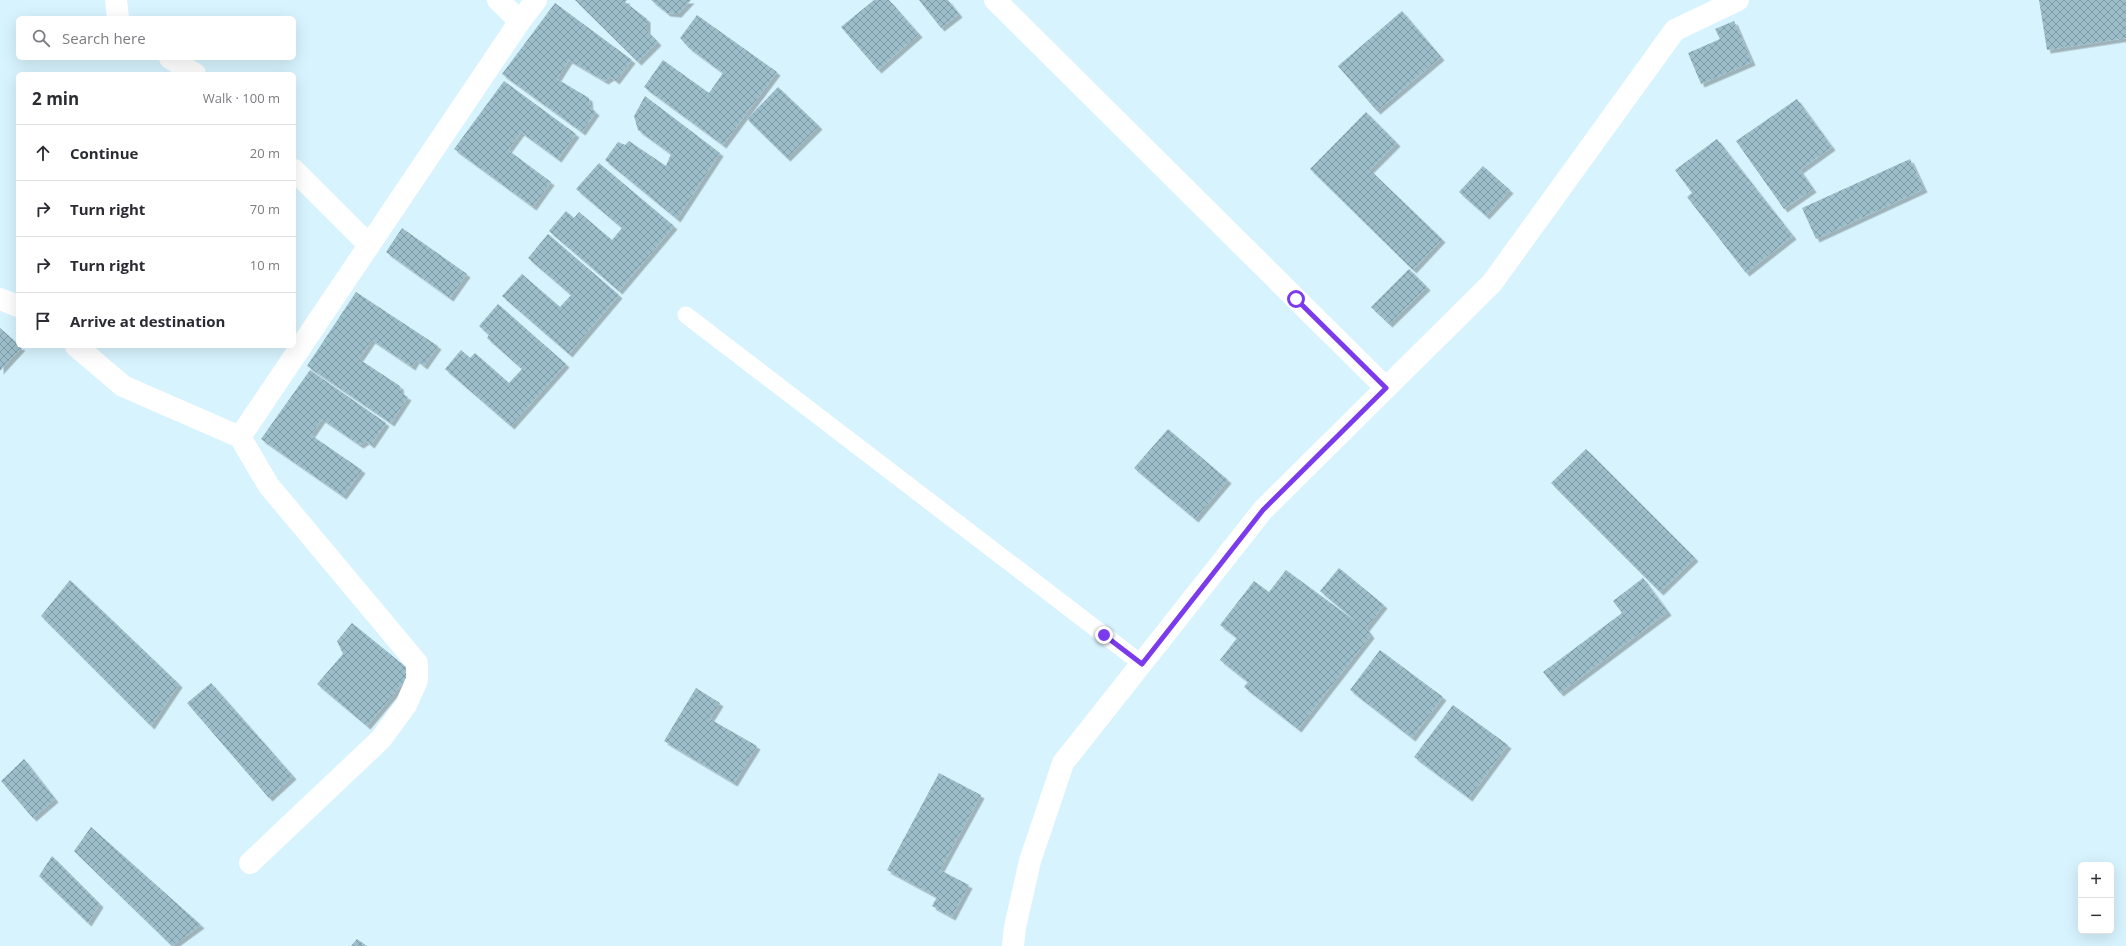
<!DOCTYPE html>
<html lang="en">
<head>
<meta charset="utf-8">
<style>
	:root { --surface:#fff; --page:#f7f7f7; --text:#2b2b33; --muted:#7c7c81; --line:#e1e1e2 }
	body { margin:0; font-family:"Open Sans",sans-serif; background:var(--page); color:var(--text) }
	.controls { position:absolute; right:12px; bottom:12px; display:grid; overflow:hidden; border-radius:6px; box-shadow:0 4px 16px #0002 }
	.controls button { width:36px; height:36px; display:grid; place-items:center; padding:0; border:0; border-bottom:1px solid var(--line); background:var(--surface); color:var(--text); font:20px sans-serif }
	.stop { position:absolute; width:12px; height:12px; margin:-9px; border:3px solid #7c3aed; border-radius:50%; background:#fff }
	.stop.end { background:#7c3aed; border-color:#fff; box-shadow:0 1px 4px #0008 }
	.list { margin:0; padding:0; list-style:none }
	h2 { display:flex; justify-content:space-between; align-items:center; height:52px; margin:0; padding:0 16px; font-size:17px }
	h2 small { font-size:13px; font-weight:400; color:var(--muted) }
	.list li { display:grid; grid-template-columns:26px 1fr auto; gap:12px; align-items:center; box-sizing:border-box; height:56px; padding:0 16px; border-top:1px solid var(--line) }
	.list b { display:block; font-size:15px; white-space:nowrap }
	.list em { font-size:13px; font-style:normal; color:var(--muted) }
	.icon { flex:none; width:22px; height:22px; fill:none; stroke:currentColor; stroke-width:2; stroke-linecap:round; stroke-linejoin:round }
	.map { position:relative; flex:none; width:2126px; height:946px; overflow:hidden }
	.search { position:absolute; background:var(--surface); box-shadow:0 4px 16px #0002; left:16px; top:16px; width:280px; height:44px; display:flex; align-items:center; gap:10px; box-sizing:border-box; padding:0 14px; border-radius:6px; color:var(--muted); font-size:15px }
	.panel { position:absolute; background:var(--surface); box-shadow:0 4px 16px #0002; left:16px; top:72px; width:280px; height:276px; border-radius:6px }
	.map>svg:first-child { display:block }
	.building { fill:url(#building-cross-hatch); filter:url(#shadow) }
	.lines { fill:none; stroke-linecap:round; stroke-linejoin:round }
	.lane { stroke:#fff; stroke-width:17 }
	.street { stroke:#fff; stroke-width:22 }
	.route { stroke:#7c3aed; stroke-width:5 }
</style>
</head>
<body>
<div class="map">
<svg width="2126" height="946" viewBox="0 0 2126 946">
	<defs>
		<pattern id="building-cross-hatch" width="8" height="8" patternUnits="userSpaceOnUse"><rect width="8" height="8" fill="#9bbeca"/><path d="M0 0l8 8M0 8l8-8" fill="none" stroke="#7e9ba5"/></pattern>
		<filter id="shadow"><feDropShadow dx="3.5" dy="3.5" stdDeviation="0" flood-color="#0004"/></filter>
	</defs>
	<rect width="100%" height="100%" fill="#d7f3fd"/>
	<path class="building" d="M575,0H627L625,2L647,19V31L658,42L638,62Z
		M651,0H691L678,14L667,13Z
		M874,0H889L919,34L878,70L841,27Z
		M919,0H948L959,14L941,28Z
		M2039,0H2126V38L2047,50Z
		M555,3L632,60L616,81L611,77L605,81L569,60L557,79L589,98L590,107L596,112L582,132L502,74Z
		M1402,11L1441,57L1377,111L1338,66Z
		M697,15L777,72L723,145L644,87L663,60L709,93L723,73L689,48L680,38Z
		M1734,21L1752,62L1701,84L1688,53L1720,39L1715,29Z
		M504,81L576,134L558,159L521,132L508,150L551,182L533,207L454,149Z
		M778,87L819,126L787,158L747,119Z
		M645,96L720,153L677,219L605,160L618,142L625,145L629,141L666,166L671,154L638,130L634,116Z
		M1797,99L1832,147L1800,170L1813,189L1784,209L1736,141Z
		M1366,112L1397,143L1370,170L1442,239L1413,270L1310,169Z
		M1717,139L1793,236L1746,273L1687,197L1692,193L1675,170Z
		M1910,159L1924,189L1816,239L1802,208Z
		M599,163L674,226L619,291L549,231L566,211L574,218L579,212L612,240L622,228L576,189Z
		M1483,166L1510,190L1486,216L1459,192Z
		M402,228L467,274L450,298L386,252Z
		M548,234L619,295L569,354L502,296L522,274L560,307L571,295L528,258Z
		M1409,269L1427,287L1389,324L1371,307Z
		M356,292L438,346L424,366L416,360L412,367L372,340L359,359L400,386L401,393L408,397L391,423L307,366Z
		M498,304L566,364L511,426L445,369L461,350L470,358L475,353L509,383L522,369L487,338L489,335L479,326Z
		M0,328L18,344V346L22,347L0,371Z
		M310,370L386,423L371,445L366,441L360,445L322,419L311,435L362,470L343,496L261,439Z
		M1168,429L1228,480L1195,519L1134,468Z
		M1586,449L1695,558L1660,592L1551,483Z
		M1339,568L1384,605L1366,628L1371,635L1298,729L1244,687L1248,682L1220,660L1237,638L1220,625L1254,581L1269,592L1286,570L1358,623L1320,591Z
		M1643,578L1668,612L1560,693L1543,672L1622,613L1613,601Z
		M70,580L179,684L151,726L41,616Z
		M352,623L412,672L367,726L317,684L343,654L337,641Z
		M1380,650L1443,697L1412,738L1350,690Z
		M211,683L293,776L269,798L187,703Z
		M696,688L720,703L710,719L757,746L734,783L664,741Z
		M1453,705L1508,745L1469,798L1414,757Z
		M24,759L55,799L33,818L1,781Z
		M939,773L981,795L940,870L969,885L952,917L932,906L937,897L887,870Z
		M91,827L201,925L172,946L74,851Z
		M52,856L100,904L88,923L39,876Z
		M357,939L367,946H351Z"/>
	<g class="lines">
		<path class="lane" d="M686,315L1142,664"/>
		<path class="street" d="M116,0L118,18
			M498,0L520,21
			M995,0L1386,388
			M170,58L195,74
			M294,170L369,245
			M0,299L18,306
			M76,346L123,386L240,437L269,486L417,663V680L406,705L381,739L250,863
			M240,437L520,21L536,0
			M1013,946L1015,927L1030,861L1063,763L1263,510L1492,283L1675,30L1738,0"/>
	</g>
	<g class="lines">
		<path class="route" d="M1104,635L1142,664L1263,510L1386,388L1296,299"/>
	</g>
</svg>
<div class="controls">
<button>+</button>
<button>−</button>
</div>
<div class="stop" style="left:1296px;top:299px"></div>
<div class="stop end" style="left:1104px;top:635px"></div>
<div class="search"><svg class="icon" aria-label="search" viewBox="0 0 24 24"><circle cx="10" cy="10" r="6"/><path d="M15 15l6 6"/></svg>Search here</div>
<section class="panel">
<h2>2 min<small>Walk · 100 m</small></h2>
<ul class="list">
<li><svg class="icon" aria-label="ahead" viewBox="0 0 24 24"><path d="M12 20V5M6 11l6-6 6 6"/></svg><div><b>Continue</b></div><em>20 m</em></li>
<li><svg class="icon" aria-label="right" viewBox="0 0 24 24"><path d="M7 20v-9h11M14 6l5 5-5 5"/></svg><div><b>Turn right</b></div><em>70 m</em></li>
<li><svg class="icon" aria-label="right" viewBox="0 0 24 24"><path d="M7 20v-9h11M14 6l5 5-5 5"/></svg><div><b>Turn right</b></div><em>10 m</em></li>
<li><svg class="icon" aria-label="arrive" viewBox="0 0 24 24"><path d="M6 21V4h12l-3 4 3 4H6"/></svg><div><b>Arrive at destination</b></div></li>
</ul>
</section>
</div>
</body>
</html>
